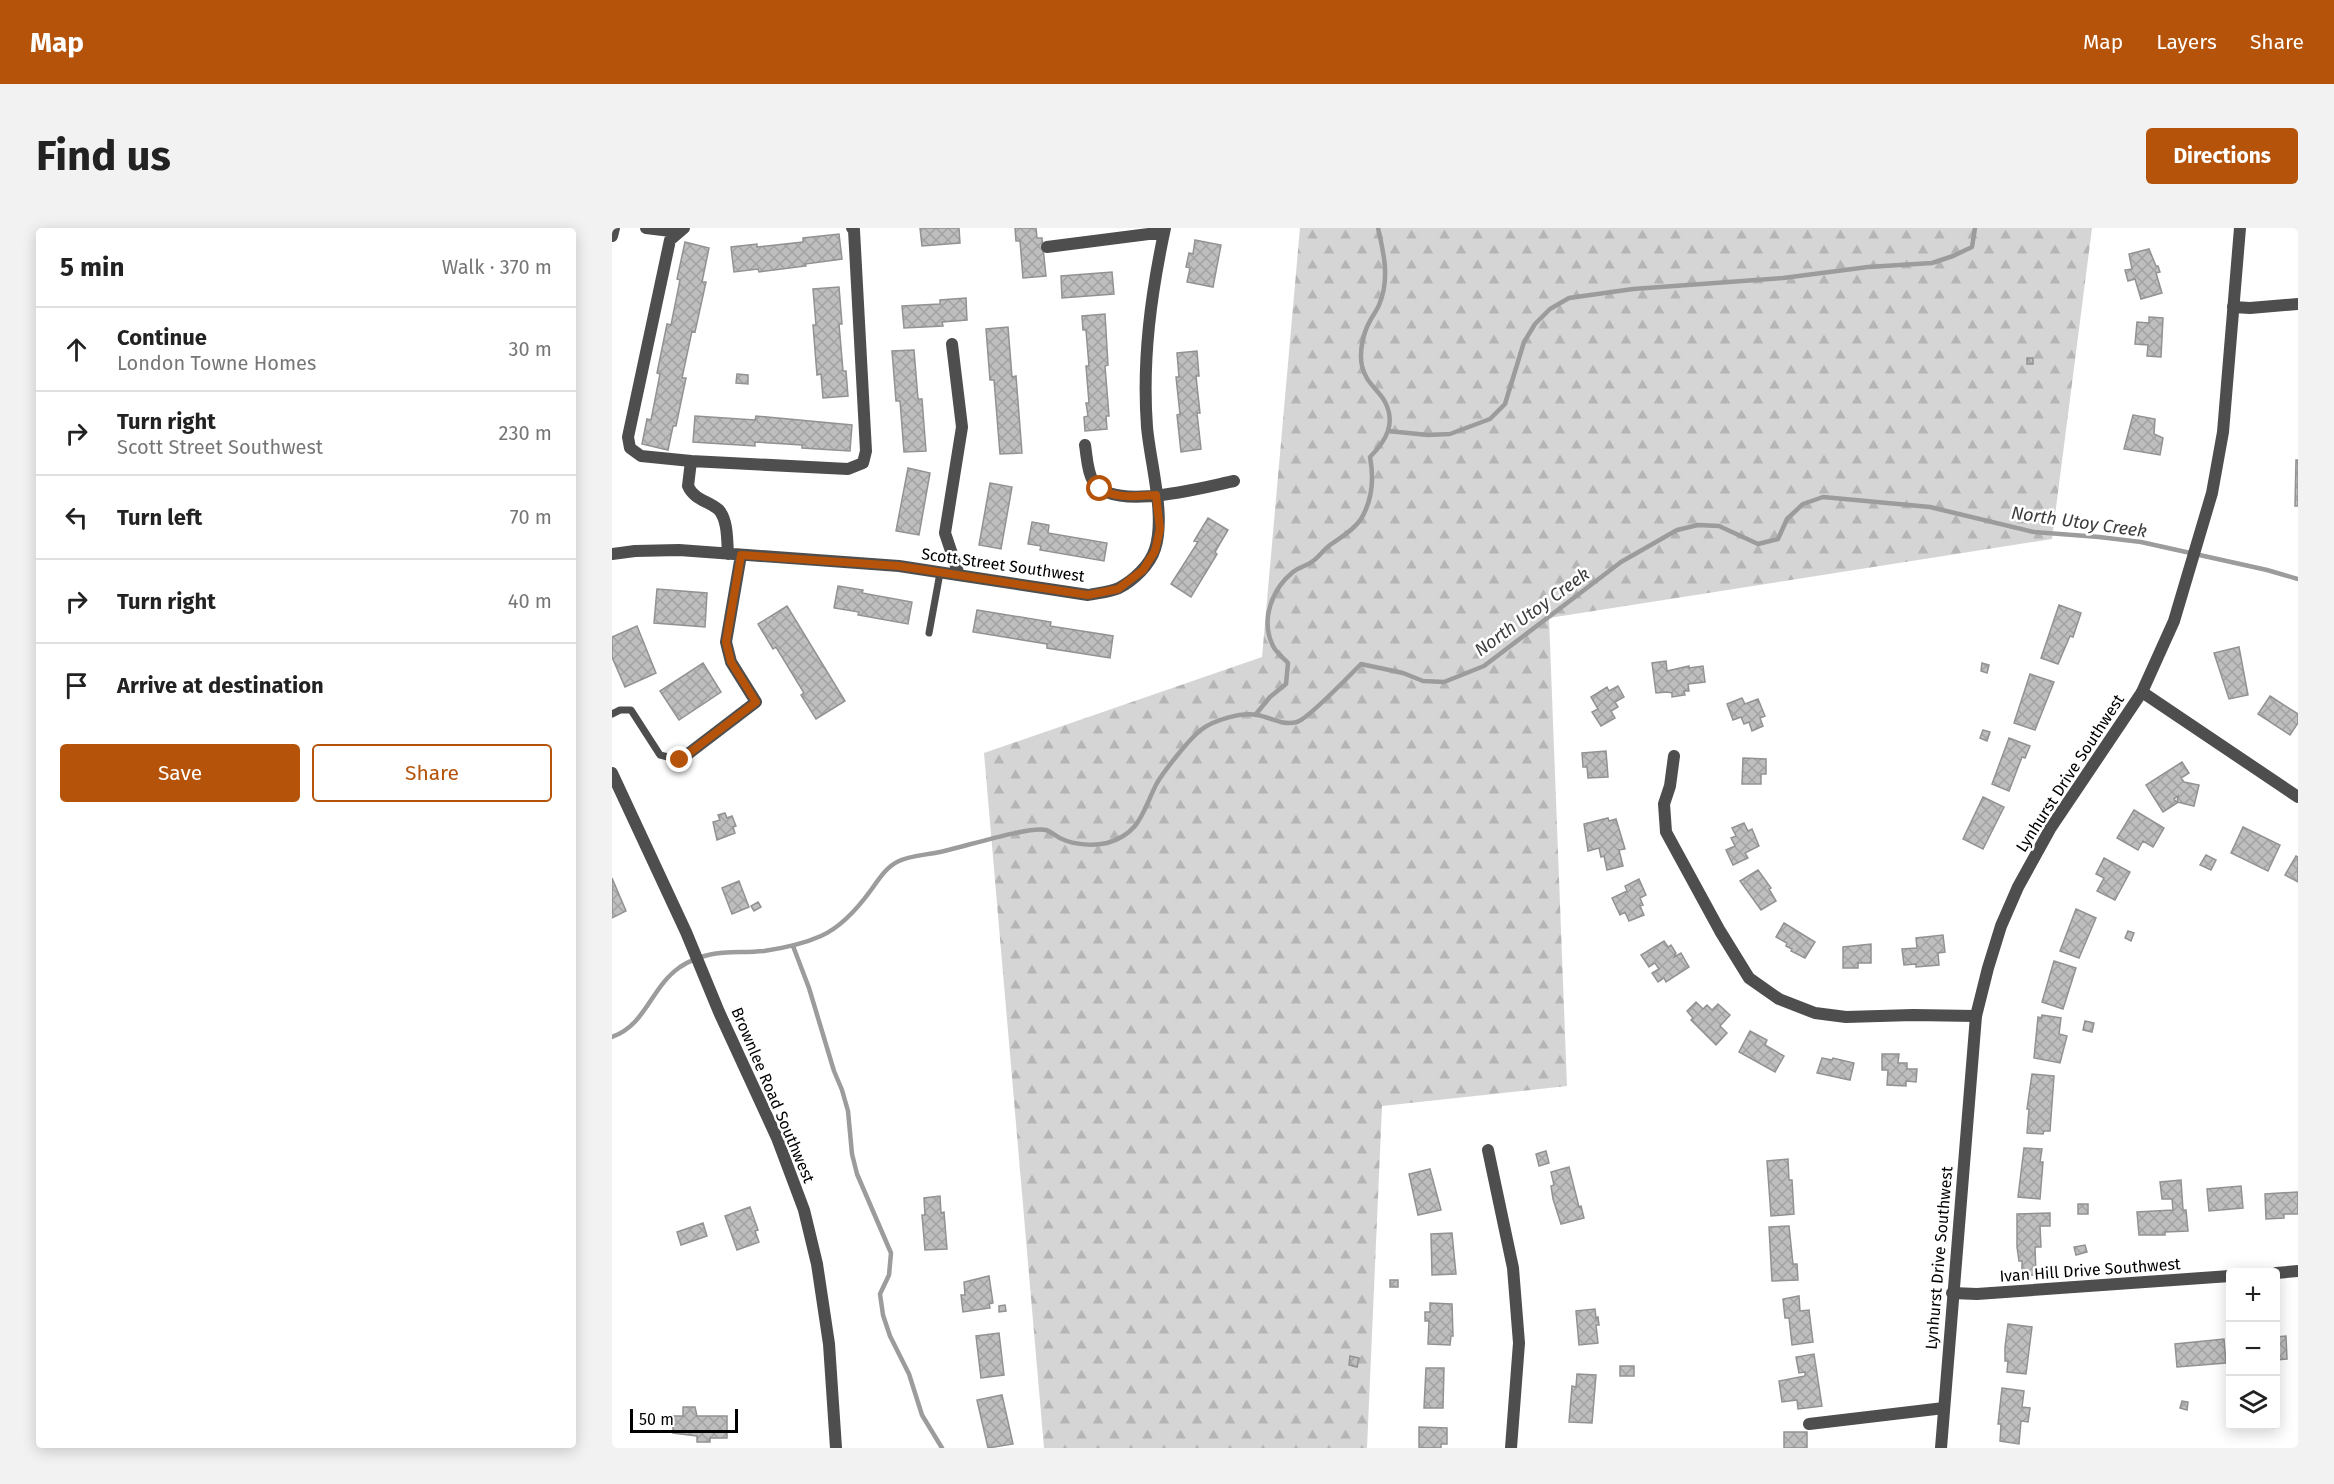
<!DOCTYPE html>
<html lang="en">
<head>
<meta charset="utf-8">
<style>
	:root { --surface:#fff; --page:#f2f2f2; --text:#222; --muted:#767676; --line:#e0e0e0; --accent:#b45309 }
	body { margin:0; font-family:"Fira Sans",sans-serif; background:var(--page); color:var(--text) }
	.controls { position:absolute; right:18px; bottom:18px; display:grid; overflow:hidden; border-radius:6px; box-shadow:0 3px 15px #0003 }
	.controls button { width:54px; height:54px; display:grid; place-items:center; padding:0; border:0; border-bottom:2px solid var(--line); background:var(--surface); color:var(--text); font:30px sans-serif }
	.scale { position:absolute; left:18px; bottom:15px; width:108px; box-sizing:border-box; padding-left:6px; border:3px solid #000; border-top:0; font-size:16px; line-height:21px; white-space:nowrap; color:#000; -webkit-text-stroke:4px #fff; paint-order:stroke }
	.stop { position:absolute; width:18px; height:18px; margin:-14px; border:4px solid #b45309; border-radius:50%; background:#fff }
	.stop.end { background:#b45309; border-color:#fff; box-shadow:0 2px 6px #0008 }
	.list { margin:0; padding:0; list-style:none }
	h2 { display:flex; justify-content:space-between; align-items:center; height:78px; margin:0; padding:0 24px; font-size:26px }
	h2 small { font-size:20px; font-weight:400; color:var(--muted) }
	.list li { display:grid; grid-template-columns:39px 1fr auto; gap:18px; align-items:center; box-sizing:border-box; height:84px; padding:0 24px; border-top:2px solid var(--line) }
	.list b { display:block; font-size:22px; white-space:nowrap }
	.list p { margin:0; font-size:20px; white-space:nowrap; color:var(--muted) }
	.list em { font-size:20px; font-style:normal; color:var(--muted) }
	.actions { display:flex; gap:12px; padding:18px 24px }
	.actions a { flex:1; padding:14px 0; border:2px solid var(--accent); border-radius:6px; text-align:center; font-size:21px; color:var(--accent) }
	.actions .main { background:var(--accent); color:#fff }
	.icon { flex:none; width:33px; height:33px; fill:none; stroke:currentColor; stroke-width:2; stroke-linecap:round; stroke-linejoin:round }
	.map { position:relative; flex:none; width:1686px; height:1220px; overflow:hidden; border-radius:6px }
	header { display:flex; align-items:center; gap:36px; box-sizing:border-box; height:84px; padding:0 30px; background:var(--accent); color:#fff }
	header strong { font-size:28px }
	nav { display:flex; gap:33px; margin-inline-start:auto; font-size:21px }
	.intro { display:flex; align-items:center; justify-content:space-between; box-sizing:border-box; height:144px; padding:0 36px }
	h1 { margin:0; font-size:42px }
	.button { padding:15px 27px; border-radius:6px; background:var(--accent); color:#fff; font-size:21px; font-weight:700 }
	main { display:flex; gap:36px; padding:0 36px }
	aside { flex:1; background:var(--surface); border-radius:6px; box-shadow:0 3px 15px #0003 }
	.map>svg:first-child { display:block }
	.forest { fill:url(#forest-firs) }
	.lines { fill:none; stroke-linecap:round; stroke-linejoin:round }
	.stream { stroke:#9c9c9c; stroke-width:4.5 }
	.building { fill:url(#building-cross-hatch); stroke:#929292; stroke-width:1.5 }
	.service { stroke:#4e4e4e; stroke-width:7 }
	.minor { stroke:#4e4e4e; stroke-width:12 }
	.tertiary { stroke:#4e4e4e; stroke-width:12 }
	.route { stroke:#b45309; stroke-width:8 }
	.labels { text-anchor:middle; dominant-baseline:central; stroke-width:5; stroke-linejoin:round; paint-order:stroke }
	.street-label { font-size:16px; fill:#000; stroke:#fff }
	.water-label { font-size:18px; font-style:italic; fill:#3d3d3d; stroke:#fff }
</style>
</head>
<body>
<header>
<strong>Map</strong>
<nav><a>Map</a><a>Layers</a><a>Share</a></nav>
</header>
<div class="intro"><h1>Find us</h1><a class="button">Directions</a></div>
<main>
<aside>
<h2>5 min<small>Walk · 370 m</small></h2>
<ul class="list">
<li><svg class="icon" aria-label="ahead" viewBox="0 0 24 24"><path d="M12 20V5M6 11l6-6 6 6"/></svg><div><b>Continue</b><p>London Towne Homes</p></div><em>30 m</em></li>
<li><svg class="icon" aria-label="right" viewBox="0 0 24 24"><path d="M7 20v-9h11M14 6l5 5-5 5"/></svg><div><b>Turn right</b><p>Scott Street Southwest</p></div><em>230 m</em></li>
<li><svg class="icon" aria-label="left" viewBox="0 0 24 24"><path d="M17 20v-9H6M10 6l-5 5 5 5"/></svg><div><b>Turn left</b></div><em>70 m</em></li>
<li><svg class="icon" aria-label="right" viewBox="0 0 24 24"><path d="M7 20v-9h11M14 6l5 5-5 5"/></svg><div><b>Turn right</b></div><em>40 m</em></li>
<li><svg class="icon" aria-label="arrive" viewBox="0 0 24 24"><path d="M6 21V4h12l-3 4 3 4H6"/></svg><div><b>Arrive at destination</b></div></li>
</ul>
<div class="actions"><a class="main">Save</a><a>Share</a></div>
</aside>
<div class="map">
<svg width="1686" height="1220" viewBox="0 0 1686 1220">
	<defs>
		<pattern id="forest-firs" width="22" height="20" patternUnits="userSpaceOnUse" patternTransform="scale(1.5)"><rect width="22" height="20" fill="#d5d5d5"/><path d="M5 1l3.5 6h-7zM16 11l3.5 6h-7z" fill="#b5b5b5"/></pattern>
		<pattern id="building-cross-hatch" width="8" height="8" patternUnits="userSpaceOnUse" patternTransform="scale(1.5)"><rect width="8" height="8" fill="#bebebe"/><path d="M0 0l8 8M0 8l8-8" fill="none" stroke="#a2a2a2"/></pattern>
	</defs>
	<rect width="100%" height="100%" fill="#fff"/>
	<path class="forest" d="M688,0H1480L1440,311L937,390L955,858L770,878L755,1220H432L372,525L650,429Z"/>
	<g class="lines">
		<path class="stream" d="M776,203L816,207L838,206L878,191L893,176L912,114L923,96L938,81L957,70L1021,61L1171,50L1256,39L1320,35L1341,28L1360,19L1363,0
			M644,486L658,469L674,456L676,435C671,430 664,424 661,418C648,392 660,361 681,344C687,339 695,338 701,333C707,329 711,322 718,317C729,309 741,303 749,291C761,271 762,250 758,229C774,213 785,195 772,172C764,160 753,153 750,138C747,124 751,105 758,93C761,87 765,82 767,77C778,51 772,26 766,0
			M181,718L197,760L222,843L230,862L236,883L240,926L245,946L279,1025L277,1047L268,1066L271,1087L278,1108L297,1146L310,1187L330,1220
			M0,809C35,796 38,760 68,739C97,720 120,726 152,723C172,720 191,716 209,708C229,699 246,680 259,662C267,651 274,639 287,633C297,628 312,627 323,625C346,621 415,598 434,602C440,604 445,609 450,611C463,617 482,618 495,615C530,605 531,581 545,555C552,543 578,510 589,502C601,492 630,484 645,487C659,489 669,498 685,494C697,490 738,447 749,436L791,445L811,453L832,454L872,438L1009,334L1065,302L1086,297L1107,298L1146,316L1166,311L1175,291L1191,276L1211,269L1318,279L1422,304L1487,309L1529,314L1655,342L1686,351"/>
	</g>
	<path class="building" d="M308,0H347L348,15L310,18Z
		M403,0H424L425,10H430L434,48L411,50L408,13H404Z
		M227,6L230,31L193,36L194,38L147,44L146,41L122,44L119,19L145,16V19L191,14V10Z
		M583,12L609,17L601,59L575,54L578,40L574,39L577,25L581,26Z
		M73,14L97,20L90,54H94L83,104L80,103L70,150H74L64,198H61L56,222L30,216L35,191L39,192L48,146L45,145L55,96L59,97L68,52L65,51Z
		M1537,21L1544,38H1546L1548,44L1544,45L1550,65L1529,71L1523,51L1516,53L1513,42L1520,41L1517,26Z
		M500,44L502,66L450,70L449,48Z
		M227,59L230,96H227L231,143H234L236,168L211,170L209,146L205,147L201,97H204L201,61Z
		M354,70L355,92L330,94L331,98L292,100L290,78L328,76V72Z
		M493,86L496,137L493,138L497,188H494L495,201L473,203L472,189L476,188L474,175H477L474,138H477L474,102H471L470,88Z
		M1537,89L1551,90L1549,129L1535,128L1536,117L1523,116L1525,94L1537,95Z
		M396,99L400,149L404,148L410,225L388,226L382,152H378L374,101Z
		M302,122L306,171H310L314,223L292,224L288,173H284L280,123Z
		M585,123L587,148H584L588,185H585L589,221L569,224L565,187L568,186L564,149H567L565,125Z
		M1415,130H1421V136H1415Z
		M125,146L136,147V156L124,155Z
		M1521,187L1543,191L1542,206L1551,210L1548,227L1512,221Z
		M83,188L143,192L144,188L240,197L238,223L190,220V217L143,214V218L81,214Z
		M1684,232H1686V278H1683Z
		M296,240L318,245L307,307L284,303Z
		M378,255L400,259L389,321L367,317Z
		M596,290L616,302L603,324L605,326L579,369L559,356L586,314L582,313Z
		M420,294L437,297L436,305L495,315L492,333L428,322L429,318L416,316Z
		M226,358L251,362L250,365L300,374L296,396L246,387L247,384L222,380Z
		M45,361L95,365L93,399L42,395Z
		M1447,377L1469,385L1461,409L1458,408L1446,436L1429,430Z
		M175,378L233,473L204,491L189,467L192,465L164,419L161,421L146,396Z
		M365,382L439,394L438,398L501,408L498,430L435,420V416L361,404Z
		M25,398L44,445L13,459L0,429V409Z
		M1627,419L1636,467L1617,471L1602,425Z
		M1054,433L1055,443L1077,438V440L1091,438L1093,454L1076,456L1077,463H1072L1073,467L1060,469V465L1055,464L1044,465L1040,435Z
		M91,435L109,464L67,492L48,463Z
		M1370,435L1377,437L1375,445L1369,443Z
		M1418,446L1442,454L1423,502L1402,495Z
		M1006,458L1012,469L1003,474L1006,479L999,483L1003,490L989,498L980,484L986,481L979,469L995,459L997,463Z
		M1658,468L1686,486V495L1678,507L1646,486Z
		M1130,470L1133,476L1146,471L1153,488L1148,490L1151,498L1140,503L1137,494L1132,496L1129,489L1121,492L1115,476Z
		M1371,502L1378,504L1375,513L1368,510Z
		M1397,510L1418,518L1413,530L1410,529L1397,563L1380,556Z
		M994,523L996,549L976,550L975,539H971L970,525Z
		M1131,530L1154,531V546H1149V556H1130Z
		M1570,534L1577,545L1569,550L1572,554L1587,557L1582,578L1565,574L1566,568L1562,571L1565,575L1551,584L1534,557Z
		M1371,569L1392,579L1371,621L1351,611Z
		M1522,582L1552,600L1541,619L1531,613L1526,622L1505,610Z
		M113,585L115,590L120,588L124,598L121,599L123,605L105,612L101,594L108,592L106,587Z
		M996,590L997,593L1004,591L1013,621L1007,622L1011,638L995,642L992,628L989,629L987,620L976,623L972,596Z
		M1132,595L1136,603L1140,601L1147,618L1133,625L1136,630L1121,637L1114,622L1123,618L1119,610L1124,608L1120,600Z
		M1631,599L1668,617L1656,643L1619,625Z
		M1594,627L1604,632L1599,642L1588,637Z
		M1684,628L1686,629V654L1673,647Z
		M1492,630L1518,644L1503,672L1485,663L1492,650L1484,646Z
		M1146,642L1159,660L1157,661L1164,673L1149,682L1128,653Z
		M0,650L14,683L0,690Z
		M1027,651L1034,667L1028,670L1031,677L1028,678L1032,687L1017,693L1013,684L1008,687L1000,670L1015,663L1013,658Z
		M127,653L137,679L120,686L110,660Z
		M146,674L149,679L142,683L139,678Z
		M1464,681L1484,690L1467,730L1448,723Z
		M1172,695L1203,714L1193,730L1179,723L1180,721L1174,718L1175,715L1164,709Z
		M1516,703L1522,705L1519,713L1513,710Z
		M1331,707L1333,724L1326,725L1327,737L1304,739V736L1292,737L1290,721L1305,720L1304,710Z
		M1052,713L1056,719L1059,717L1064,725L1062,729L1069,725L1077,739L1054,754L1052,750L1046,754L1040,745L1047,741L1043,735L1037,739L1029,727Z
		M1259,716V735H1246V740H1231V719Z
		M1442,733L1464,740L1451,781L1430,774Z
		M1084,774L1091,781L1095,777L1100,782L1106,776L1118,787L1108,798L1115,805L1104,817L1079,792L1081,790L1075,783Z
		M1430,787L1449,790L1447,806L1455,808L1448,835L1422,830L1426,789L1429,790Z
		M1473,793L1482,795L1480,804L1471,802Z
		M1138,803L1155,812L1153,817L1172,828L1163,844L1127,824Z
		M1270,826H1287L1286,835H1295V841H1305L1304,854L1294,853V858L1275,857L1276,842H1270Z
		M1210,830L1220,832L1221,830L1242,835L1238,852L1205,845Z
		M1420,846L1442,848L1438,903H1432L1431,906L1415,905L1417,881H1415Z
		M1412,920L1430,921L1428,934H1431L1428,971L1406,969Z
		M934,923L937,935L927,938L924,926Z
		M1176,931L1177,952H1180L1182,986L1159,988L1155,933Z
		M957,939L967,979L969,978L972,990L949,996L941,971L939,958L942,957L939,944Z
		M818,941L829,982L806,987L797,946Z
		M1569,952L1571,982H1574L1576,1003L1553,1004V1007H1527L1525,984L1561,982L1560,971H1550L1548,954Z
		M1629,958L1631,980L1597,983L1595,961Z
		M1686,964V986H1672V990L1654,991L1653,966Z
		M328,968L329,985L332,984L335,1021L313,1022L310,987H313L312,970Z
		M1466,976H1476V986H1466Z
		M138,979L146,1002L143,1003L147,1014L125,1022L113,988Z
		M1438,985V998H1428L1429,1019H1423L1424,1047H1410V1033H1407L1405,1019V986Z
		M91,995L95,1008L69,1017L65,1004Z
		M1177,998L1181,1036H1185L1186,1052L1160,1053L1157,999Z
		M840,1005L844,1046L820,1047L819,1006Z
		M1473,1017L1475,1024L1464,1027L1462,1019Z
		M377,1048L381,1075L377,1076L378,1080L351,1084L349,1067H353L352,1054Z
		M778,1052H786V1059H778Z
		M1187,1068L1188,1083L1197,1082L1201,1114L1180,1117L1177,1090H1173L1171,1071Z
		M818,1075L840,1076L841,1108H839L838,1117L816,1116L817,1093H813V1084H818Z
		M393,1077L394,1083L387,1084V1078Z
		M983,1081L984,1090L986,1089L987,1097H984L986,1115L967,1117L964,1083Z
		M1396,1096L1420,1099L1414,1146L1395,1144L1396,1133H1393V1119Z
		M387,1105L392,1147L369,1150L364,1108Z
		M1674,1108L1675,1131L1664,1132V1109Z
		M1612,1111L1614,1135L1565,1139L1563,1116Z
		M1202,1126L1210,1178L1186,1181L1185,1172L1170,1174L1167,1153L1193,1148V1144L1187,1145L1184,1129Z
		M738,1128L747,1130L745,1139L737,1137Z
		M1008,1138H1022V1148H1008Z
		M814,1140H832L831,1180H812Z
		M965,1146L984,1147L980,1195L957,1194L960,1158L964,1159Z
		M1390,1160L1412,1163L1410,1179L1418,1180L1416,1194L1409,1193L1407,1216L1388,1213L1389,1196H1386Z
		M390,1167L401,1216L376,1220L365,1172Z
		M1570,1173L1576,1174L1575,1182L1568,1180Z
		M71,1179H83L85,1188H115V1210H98V1214H85V1208L61,1205V1188H71Z
		M807,1199L835,1200V1216H829V1220H807Z
		M1172,1204H1195V1220H1172Z"/>
	<g class="lines">
		<path class="service" d="M317,405L328,345
			M0,486L8,482H19L48,527L68,532"/>
		<path class="minor" d="M34,0L67,4
			M72,0L58,12L16,209L18,220L29,228L79,233L236,241L251,235L254,223L242,2L240,0
			M0,8L2,0
			M435,19L552,4
			M1621,79L1638,80L1686,76
			M340,116L350,199L333,305L347,347
			M473,217C475,229 475,243 481,253C499,285 592,259 622,253
			M79,233L76,258C82,272 97,273 107,282C116,293 115,312 116,326
			M0,326L23,323L67,322L287,338L476,367C485,365 498,364 507,360C522,352 538,337 543,321C554,288 538,234 535,199C530,131 539,66 553,0
			M1530,464L1686,569
			M1062,528L1058,558L1052,576L1054,604L1108,703L1137,750L1167,771L1203,785L1234,789L1301,787L1364,788
			M68,532L144,474L119,434L114,414L129,327
			M0,545L74,704L107,784L165,910L192,982L205,1036L217,1116L224,1220
			M876,922L901,1040L907,1115L899,1220
			M1664,1045L1686,1043
			M1340,1065L1365,1066L1618,1048
			M1197,1196L1332,1180"/>
		<path class="tertiary" d="M1329,1220L1364,788L1376,740L1389,698L1406,659L1438,601L1530,464L1562,393L1600,265L1611,204L1628,0"/>
	</g>
	<g class="lines">
		<path class="route" d="M68,532L144,474L119,434L114,414L129,327L287,338L476,367L506,361L531,342L543,323L548,301L544,267C524,268 505,271 488,261"/>
	</g>
	<g class="labels">
		<g class="street-label">
			<text transform="translate(391 337) rotate(8)">Scott Street Southwest</text>
			<text transform="translate(1458 545) rotate(-57)">Lynhurst Drive Southwest</text>
			<text transform="translate(161 867) rotate(67)">Brownlee Road Southwest</text>
			<text transform="translate(1327 1030) rotate(-85)">Lynhurst Drive Southwest</text>
			<text transform="translate(1478 1042) rotate(-4)">Ivan Hill Drive Southwest</text>
		</g>
		<g class="water-label">
			<text transform="translate(1467 294) rotate(8)">North Utoy Creek</text>
			<text transform="translate(920 384) rotate(-36)">North Utoy Creek</text>
		</g>
	</g>
</svg>
<div class="controls">
<button>+</button>
<button>−</button>
<button><svg class="icon" aria-label="layers" viewBox="0 0 24 24"><path d="M12 4l9 5-9 5-9-5zM3 14l9 5 9-5"/></svg></button>
</div>
<div class="scale">50 m</div>
<div class="stop" style="left:488px;top:261px"></div>
<div class="stop end" style="left:68px;top:532px"></div>
</div>
</main>
</body>
</html>
